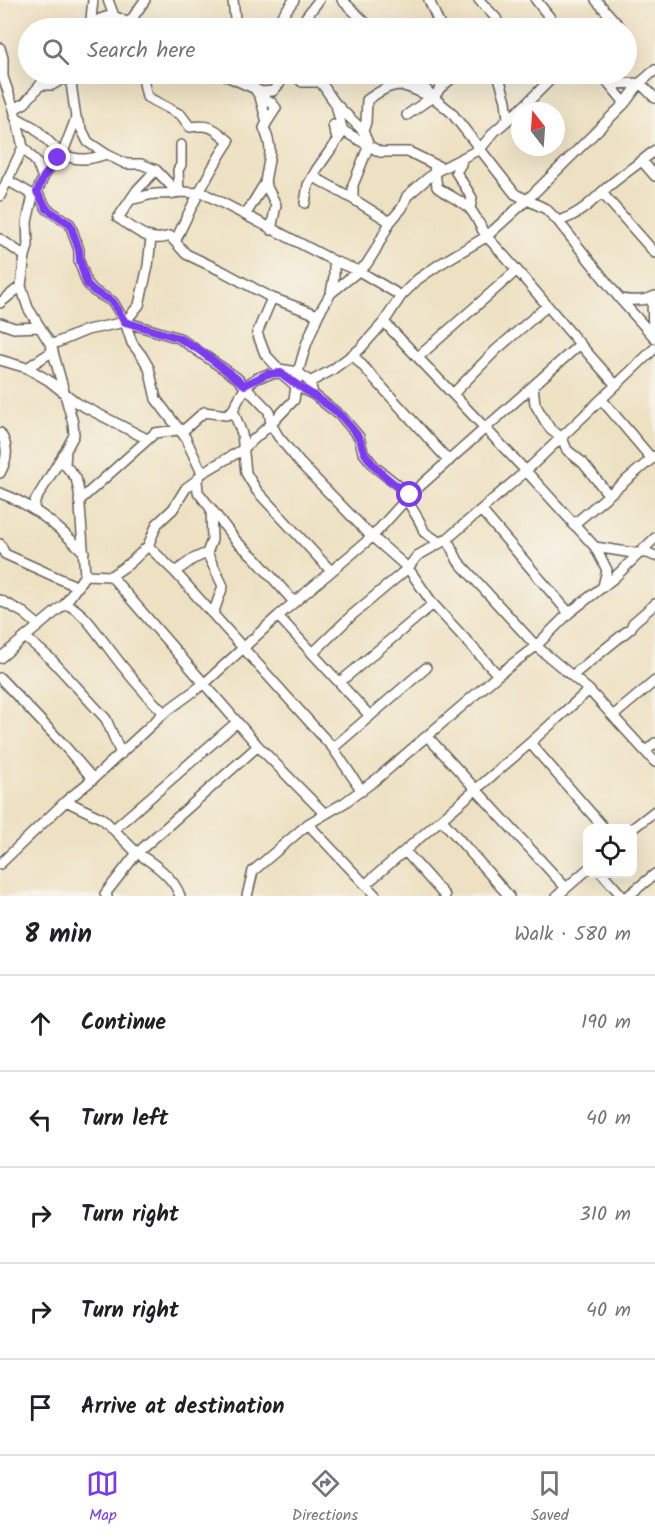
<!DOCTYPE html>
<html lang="en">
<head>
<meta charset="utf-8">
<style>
	:root { --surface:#fff; --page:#f6f6f6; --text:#202124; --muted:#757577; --line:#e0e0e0; --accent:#7c3aed }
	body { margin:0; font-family:Kalam,sans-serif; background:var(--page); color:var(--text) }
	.controls { position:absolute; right:18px; bottom:18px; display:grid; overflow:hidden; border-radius:12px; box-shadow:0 6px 24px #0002 }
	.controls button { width:54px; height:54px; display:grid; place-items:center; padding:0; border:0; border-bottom:2px solid var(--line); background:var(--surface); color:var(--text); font:30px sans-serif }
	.compass { position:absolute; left:511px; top:102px; width:54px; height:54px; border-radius:50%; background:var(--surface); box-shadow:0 6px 24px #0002; rotate:343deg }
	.stop { position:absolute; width:18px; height:18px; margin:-14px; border:4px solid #7c3aed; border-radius:50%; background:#fff }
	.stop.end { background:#7c3aed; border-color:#fff; box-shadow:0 2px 6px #0008 }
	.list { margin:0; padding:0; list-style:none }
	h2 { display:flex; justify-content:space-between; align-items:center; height:78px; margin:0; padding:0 24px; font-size:26px }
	h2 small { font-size:20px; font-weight:400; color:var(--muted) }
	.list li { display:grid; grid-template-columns:39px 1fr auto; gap:18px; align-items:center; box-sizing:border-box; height:96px; padding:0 24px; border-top:2px solid var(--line) }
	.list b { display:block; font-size:22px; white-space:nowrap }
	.list em { font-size:20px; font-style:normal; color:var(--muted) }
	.icon { flex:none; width:33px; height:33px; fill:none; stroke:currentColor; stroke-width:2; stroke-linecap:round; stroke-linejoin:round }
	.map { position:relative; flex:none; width:655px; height:896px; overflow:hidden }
	.search { position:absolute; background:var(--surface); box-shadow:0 6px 24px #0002; left:18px; right:18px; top:18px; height:66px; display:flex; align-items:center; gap:15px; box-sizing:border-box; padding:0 21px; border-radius:33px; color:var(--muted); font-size:22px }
	.sheet { height:558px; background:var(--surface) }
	nav { display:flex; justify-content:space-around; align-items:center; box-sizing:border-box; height:84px; border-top:2px solid var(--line); background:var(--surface); font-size:16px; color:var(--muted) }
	nav a { display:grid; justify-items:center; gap:3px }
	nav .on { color:var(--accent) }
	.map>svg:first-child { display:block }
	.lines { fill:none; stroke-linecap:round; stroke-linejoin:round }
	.minor-casing { stroke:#666156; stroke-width:12 }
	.minor { stroke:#fff; stroke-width:9 }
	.route { stroke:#7c3aed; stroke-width:8 }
</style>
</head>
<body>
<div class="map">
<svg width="655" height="896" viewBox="0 0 655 896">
	<rect width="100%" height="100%" fill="#f7f3e8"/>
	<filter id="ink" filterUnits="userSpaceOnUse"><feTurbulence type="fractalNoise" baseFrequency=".0167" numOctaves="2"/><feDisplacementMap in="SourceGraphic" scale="12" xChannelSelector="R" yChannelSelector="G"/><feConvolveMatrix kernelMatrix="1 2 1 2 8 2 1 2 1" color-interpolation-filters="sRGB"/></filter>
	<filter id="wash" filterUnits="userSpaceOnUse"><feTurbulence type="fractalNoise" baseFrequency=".008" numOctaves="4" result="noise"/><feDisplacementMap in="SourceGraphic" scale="24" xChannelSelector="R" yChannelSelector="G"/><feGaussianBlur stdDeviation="1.35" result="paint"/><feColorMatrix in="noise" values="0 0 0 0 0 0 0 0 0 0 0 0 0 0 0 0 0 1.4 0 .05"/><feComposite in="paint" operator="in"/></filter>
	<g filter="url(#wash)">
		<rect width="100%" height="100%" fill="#eee1c3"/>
	</g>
	<g filter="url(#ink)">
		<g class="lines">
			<defs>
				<path id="minor" d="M108,0L114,16L129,23L145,0
					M233,0L236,28
					M342,0L371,28
					M429,0L441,28
					M479,0L496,18L500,28
					M536,0L558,28
					M596,0L620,27
					M92,22L106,17L114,16
					M90,28L93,0
					M116,28L121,24L129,23L138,28
					M273,28L294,0
					M302,28L306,17L319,0
					M0,48L3,58V77L14,109L23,147L37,163L43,178L37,192L33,195L27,222L28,246L25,256L21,286L28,308L51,345L73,423L74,435L66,450L65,465L76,478L79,492L85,575L65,604L0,658
					M142,74L147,97L181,115L190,127C211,124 213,128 229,141C208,173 191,207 175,242
					M222,74L262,92L273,91L280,83L283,74
					M247,74L253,86L260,97L267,122L264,128C275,154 268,157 265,183L276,205L271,230
					M294,74L302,82H320C327,89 331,100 338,106C346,115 355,122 363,131
					M412,74L434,98L451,112L515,194L546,209L558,221L620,299L655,338
					M498,74L506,101L508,119
					M601,74L625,103
					M610,84L640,83L655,98
					M41,85H52L69,75
					M260,97L271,102L276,108L267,122
					M14,109L25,103L46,78L62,74
					M407,115L425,102L434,98L440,88L457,74
					M15,117L35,128L62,155L76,118L71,83L76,74
					M76,118L88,142L106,154L126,164H141L156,170L174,189L179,192L201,193L205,194L334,261L359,271L401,296
					M337,139L333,125L380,152H409L440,167
					M462,158L461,164L456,172L472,198L470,209
					M642,161L655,176
					M434,165L437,187C447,195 458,199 468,207C477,215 480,229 488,238C532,285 572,337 616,385
					M156,170L137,190L118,218C135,229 150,244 170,236L186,254L222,271L272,298L318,315L306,345L298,372L310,382L313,394L342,417L359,437L363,452L375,467L410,495
					M314,177L353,199
					M43,178L50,167L62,155C79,161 90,160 106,154
					M7,180L33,195
					M37,192L47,209L70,224L79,250V261L87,283L94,291L113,302L125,322L132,343L142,356L149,368L156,399L185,437L202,473
					M602,193L655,253
					M0,196L23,147
					M131,199C140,199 147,194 155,194C164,193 170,195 179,192L178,170L181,165V145
					M305,203L308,185L317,169L343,132L336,105
					M246,214L265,183
					M558,221C576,216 589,205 602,192C618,177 638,165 655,150
					M390,222L353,199V185L369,145L363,131L366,122L367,100C398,78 399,84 432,97
					M0,239L25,256
					M331,293L334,277V261
					M272,298L257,333L265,354L279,369L298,372L294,400L271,424L242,450L202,473L197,480L198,492L237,542L254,557L294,602
					M652,298L653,335
					M620,299C630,301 646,301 655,296
					M0,303L21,286
					M318,315L331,293L366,265L375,251L390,222L402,208L407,196L435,172L480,149L495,131L524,106L556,74
					M125,322L139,305L148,266L151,238
					M384,322L526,471L595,547L607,570L603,586
					M0,323L14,328L40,327
					M51,345L87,330L125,322L179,338L237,378L269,411L271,424L278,436L300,463L368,533L408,568L433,604L498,675
					M353,355L449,461
					M418,357L516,271
					M0,360L27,368L48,380L77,403L147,439
					M27,368L53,351
					M310,382L332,370L360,349L384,322L401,296L418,279L440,264L486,237L528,199L625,103L640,83L655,70
					M533,386L535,404L545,421L551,430L562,438L567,450L583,463L608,494
					M313,394L296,386L281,373C251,374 245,386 233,410L242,434L246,473L257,491L331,571
					M453,394L496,350L547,306
					M602,400L652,459
					M0,433C9,446 8,459 0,473
					M0,493C34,505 58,527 84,552
					M407,499C412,511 421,520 424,532L439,542
					M79,501L155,433L185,429L204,412L226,415L233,410
					M34,508L35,501L64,453
					M211,508L212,540L207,553L193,559L175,572L333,748L362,791
					M481,510L569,613
					M573,525L655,456
					M447,539L458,561L536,646L589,690L655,762
					M0,544L5,554L78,587
					M148,546L157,524L173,509L186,488L197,480
					M595,547L633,553H648L655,556
					M207,553L223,586L213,614
					M85,575L111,576L258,746L325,814
					M111,576L130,563L148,546L175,572
					M0,600L24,613L38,625
					M65,604C83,610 96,632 107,646C124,669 144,693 164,713
					M278,616L370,716L333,748
					M25,637L51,659L106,719L121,754
					M313,653L351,616L408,568L417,556L447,539L526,471L655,348
					M573,675L631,628L633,623L655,604
					M0,678L62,743L93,779L66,801L103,819L137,853L105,894L107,896
					M340,682L433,604
					M614,715L655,681
					M370,716L426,668
					M428,737L566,888
					M530,743L604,828
					M646,751L655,743
					M93,779L164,713L205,683L278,616L372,537L410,495L579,345
					M442,820L509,896
					M308,824L344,803L378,778L498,675L536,646L569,613L614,578L655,538
					M114,829L237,722
					M632,829L655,811
					M405,851L445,896
					M0,864L66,801
					M602,873L622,896
					M366,884L530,743L589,690
					M180,896C174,877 153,863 137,853L258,746
					M247,896L253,871L308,824L376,896
					M557,896L588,869
					M628,896L655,874"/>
			</defs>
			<use href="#minor" class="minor-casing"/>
			<use href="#minor" class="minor"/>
		</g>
	</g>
	<g class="lines" filter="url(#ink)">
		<path class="route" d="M58,158L43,178L37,192L47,209L70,224L79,250L80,261L87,284L94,291L113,302L125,322L179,338L199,350L245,385L267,374L281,373C300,389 323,399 341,416C346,422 355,431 359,438C362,443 362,450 366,455C377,472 393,484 410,495"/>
	</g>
</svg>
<div class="controls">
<button><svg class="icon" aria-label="locate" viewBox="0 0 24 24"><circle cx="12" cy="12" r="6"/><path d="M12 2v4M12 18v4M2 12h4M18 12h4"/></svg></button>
</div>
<svg class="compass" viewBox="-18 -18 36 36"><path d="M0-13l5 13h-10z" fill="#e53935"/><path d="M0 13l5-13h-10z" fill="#757577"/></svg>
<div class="stop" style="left:410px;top:495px"></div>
<div class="stop end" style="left:58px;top:158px"></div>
<div class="search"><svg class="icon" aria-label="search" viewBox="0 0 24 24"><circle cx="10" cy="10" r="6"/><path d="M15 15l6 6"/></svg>Search here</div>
</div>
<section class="sheet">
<h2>8 min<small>Walk · 580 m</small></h2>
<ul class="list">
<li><svg class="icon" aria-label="ahead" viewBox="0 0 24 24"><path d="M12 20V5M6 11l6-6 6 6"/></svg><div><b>Continue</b></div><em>190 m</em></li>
<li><svg class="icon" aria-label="left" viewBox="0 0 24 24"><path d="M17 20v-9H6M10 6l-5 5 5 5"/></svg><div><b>Turn left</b></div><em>40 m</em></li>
<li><svg class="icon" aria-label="right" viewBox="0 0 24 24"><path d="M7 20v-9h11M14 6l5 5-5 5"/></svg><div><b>Turn right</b></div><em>310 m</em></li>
<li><svg class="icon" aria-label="right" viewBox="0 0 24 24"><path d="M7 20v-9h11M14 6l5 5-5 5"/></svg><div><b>Turn right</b></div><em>40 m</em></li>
<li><svg class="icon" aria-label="arrive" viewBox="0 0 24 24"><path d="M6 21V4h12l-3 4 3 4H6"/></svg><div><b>Arrive at destination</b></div></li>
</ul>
</section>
<nav>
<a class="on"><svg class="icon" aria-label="map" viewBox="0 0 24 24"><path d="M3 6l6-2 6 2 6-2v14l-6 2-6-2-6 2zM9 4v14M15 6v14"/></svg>Map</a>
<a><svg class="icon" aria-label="directions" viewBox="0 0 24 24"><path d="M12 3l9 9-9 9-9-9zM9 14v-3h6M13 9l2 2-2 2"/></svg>Directions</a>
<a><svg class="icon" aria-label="saved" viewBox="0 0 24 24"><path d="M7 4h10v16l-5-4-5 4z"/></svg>Saved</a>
</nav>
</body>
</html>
